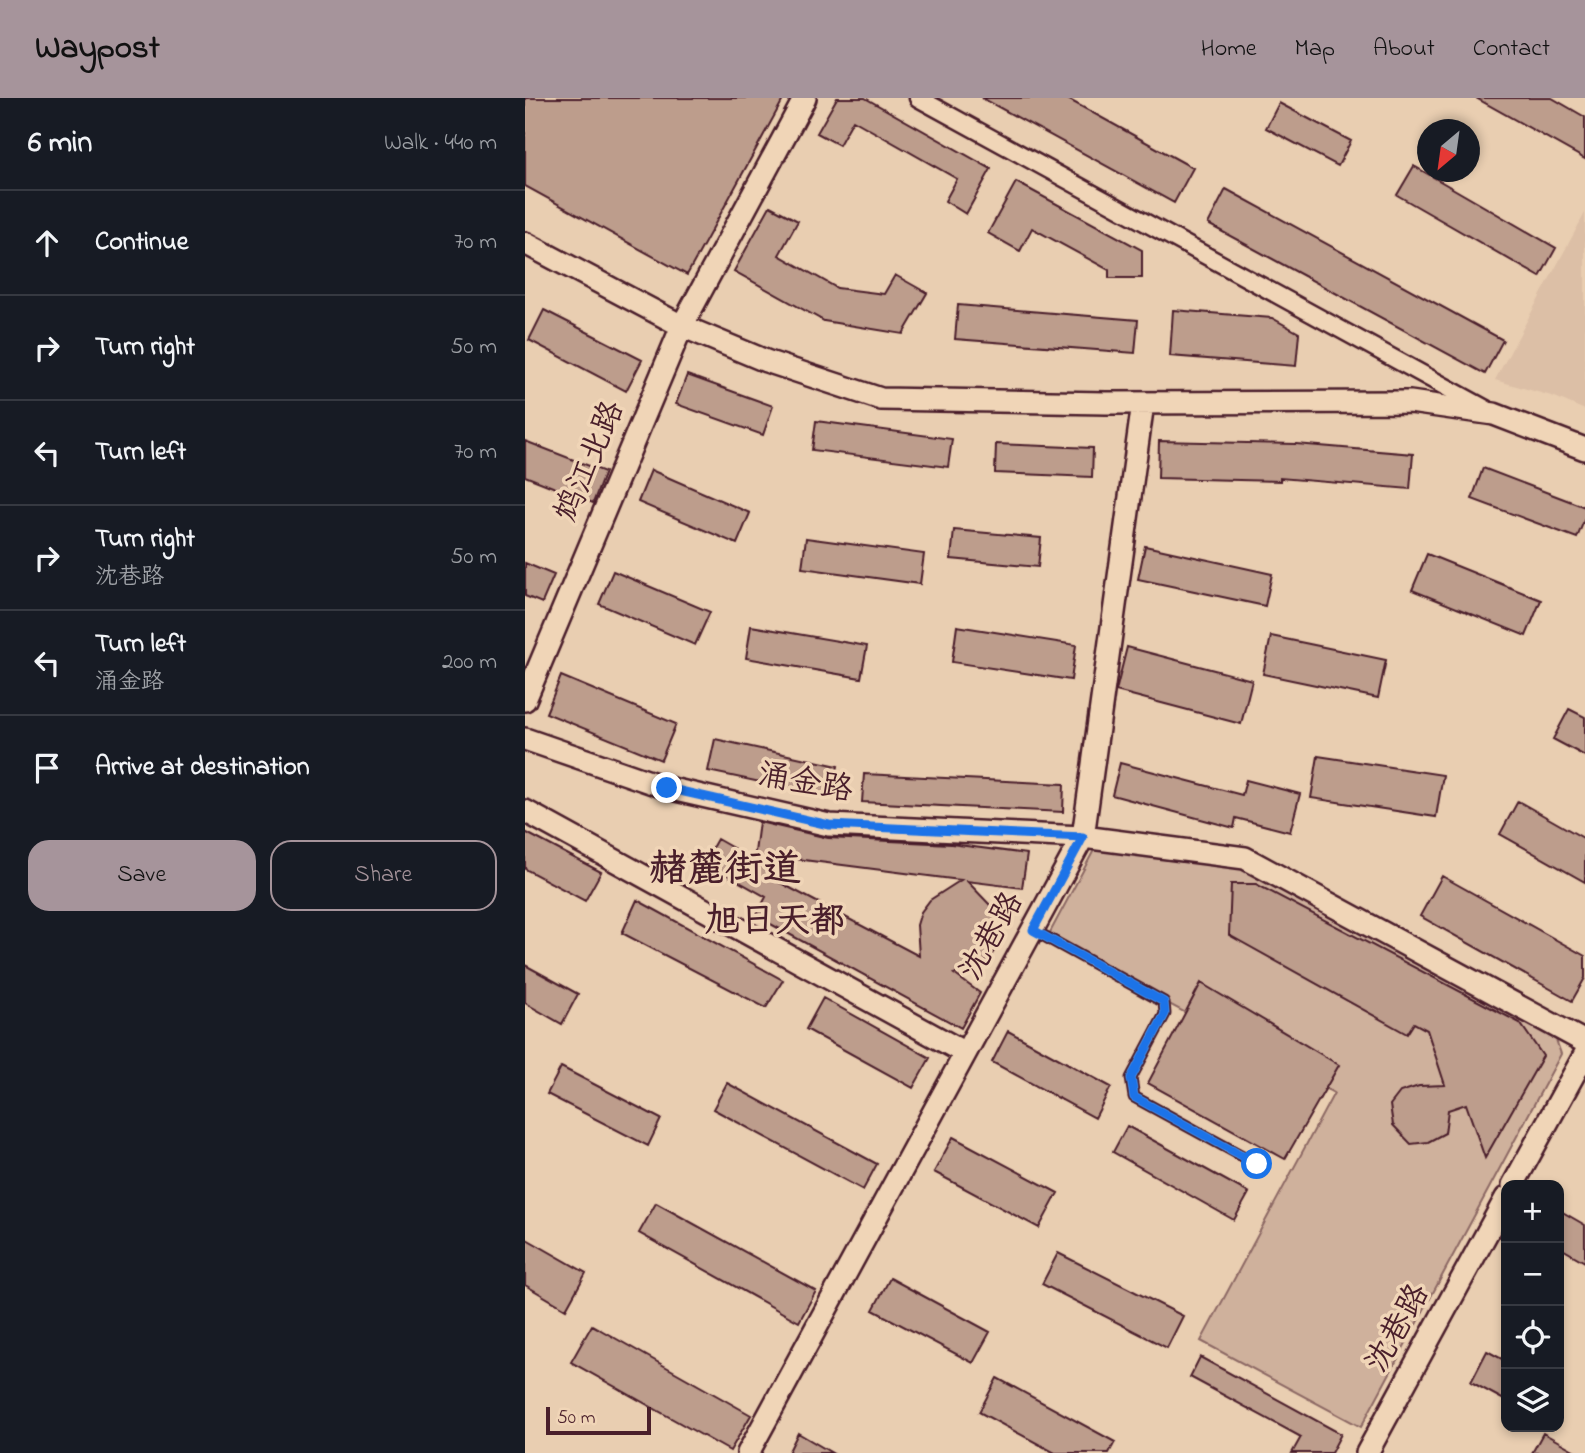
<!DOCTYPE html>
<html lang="en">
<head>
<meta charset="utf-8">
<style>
	:root { --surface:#171b24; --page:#242831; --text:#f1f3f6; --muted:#9ea1a6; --line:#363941; --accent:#a6949b }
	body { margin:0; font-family:"Indie Flower","LXGW WenKai TC",sans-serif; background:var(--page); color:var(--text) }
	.controls { position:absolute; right:21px; bottom:21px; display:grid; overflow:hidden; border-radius:14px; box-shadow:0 4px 10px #0003 }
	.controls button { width:63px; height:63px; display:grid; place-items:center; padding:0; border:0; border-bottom:2px solid var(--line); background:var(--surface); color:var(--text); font:35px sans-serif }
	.compass { position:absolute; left:892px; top:21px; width:63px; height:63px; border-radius:50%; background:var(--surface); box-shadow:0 4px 10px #0003; rotate:209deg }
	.scale { position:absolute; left:21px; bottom:18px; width:105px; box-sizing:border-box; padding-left:7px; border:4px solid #4a1f2b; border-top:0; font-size:19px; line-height:24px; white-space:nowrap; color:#4a1f2b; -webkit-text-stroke:5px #f0d5b7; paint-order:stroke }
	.stop { position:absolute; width:21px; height:21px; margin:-16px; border:5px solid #1a73e8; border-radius:50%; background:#fff }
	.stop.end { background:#1a73e8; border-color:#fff; box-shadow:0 2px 7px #0008 }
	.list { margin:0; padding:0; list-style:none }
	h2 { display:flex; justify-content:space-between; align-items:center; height:91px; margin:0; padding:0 28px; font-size:30px }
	h2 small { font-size:23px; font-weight:400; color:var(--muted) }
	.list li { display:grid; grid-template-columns:46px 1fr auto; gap:21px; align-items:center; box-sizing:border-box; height:105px; padding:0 28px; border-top:2px solid var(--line) }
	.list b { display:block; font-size:26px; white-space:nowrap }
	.list p { margin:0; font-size:23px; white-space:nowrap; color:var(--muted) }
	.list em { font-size:23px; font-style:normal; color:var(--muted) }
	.actions { display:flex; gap:14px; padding:21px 28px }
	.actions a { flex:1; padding:16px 0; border:2px solid var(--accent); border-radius:21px; text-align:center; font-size:24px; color:var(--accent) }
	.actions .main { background:var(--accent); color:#111 }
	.icon { flex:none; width:38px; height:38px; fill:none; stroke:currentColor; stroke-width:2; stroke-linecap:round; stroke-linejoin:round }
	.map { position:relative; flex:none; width:1060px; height:1355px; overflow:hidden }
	header { display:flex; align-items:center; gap:42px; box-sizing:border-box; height:98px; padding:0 35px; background:var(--accent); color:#111 }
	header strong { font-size:33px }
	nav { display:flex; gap:38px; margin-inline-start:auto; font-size:24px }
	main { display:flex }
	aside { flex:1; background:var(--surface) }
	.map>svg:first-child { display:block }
	.built { fill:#dcbfa6 }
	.green { fill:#cfb19c; stroke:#8c6864; stroke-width:2 }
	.building { fill:#bd9d8c; stroke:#4a1f2b; stroke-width:2; fill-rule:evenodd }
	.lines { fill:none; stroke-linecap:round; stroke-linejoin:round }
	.service-casing { stroke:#4a1f2b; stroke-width:13 }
	.minor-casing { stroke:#4a1f2b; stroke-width:21 }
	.tertiary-casing { stroke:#4a1f2b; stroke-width:26 }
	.service { stroke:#f0d5b7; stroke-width:8 }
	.minor { stroke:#f0d5b7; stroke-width:16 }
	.tertiary { stroke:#f0d5b7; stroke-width:21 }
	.route { stroke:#1a73e8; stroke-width:9 }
	.labels { text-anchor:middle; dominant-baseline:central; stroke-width:7; stroke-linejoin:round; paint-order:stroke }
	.street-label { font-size:32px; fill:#4a1f2b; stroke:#f0d5b7 }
	.quarter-label { font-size:35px; font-weight:bold; fill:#4a1f2b; stroke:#f0d5b7 }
	.district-label { font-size:38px; font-weight:bold; fill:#4a1f2b; stroke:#f0d5b7 }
</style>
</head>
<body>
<header>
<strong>Waypost</strong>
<nav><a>Home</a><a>Map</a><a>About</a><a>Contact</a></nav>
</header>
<main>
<aside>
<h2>6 min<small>Walk · 440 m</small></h2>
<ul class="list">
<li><svg class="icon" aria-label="ahead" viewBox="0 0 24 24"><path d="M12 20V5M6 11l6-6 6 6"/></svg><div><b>Continue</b></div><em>70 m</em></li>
<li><svg class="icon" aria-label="right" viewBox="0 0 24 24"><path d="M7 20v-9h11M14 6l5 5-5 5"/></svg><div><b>Turn right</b></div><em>50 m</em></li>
<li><svg class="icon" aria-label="left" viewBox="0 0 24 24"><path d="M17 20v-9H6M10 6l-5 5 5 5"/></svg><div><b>Turn left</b></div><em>70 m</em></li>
<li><svg class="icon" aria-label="right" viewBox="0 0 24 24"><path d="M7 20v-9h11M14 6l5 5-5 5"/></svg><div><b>Turn right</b><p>沈巷路</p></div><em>50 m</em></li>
<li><svg class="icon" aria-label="left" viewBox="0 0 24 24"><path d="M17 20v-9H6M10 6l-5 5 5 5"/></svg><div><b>Turn left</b><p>涌金路</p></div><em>200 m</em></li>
<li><svg class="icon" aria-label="arrive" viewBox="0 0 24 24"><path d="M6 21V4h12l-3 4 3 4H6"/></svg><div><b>Arrive at destination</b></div></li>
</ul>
<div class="actions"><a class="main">Save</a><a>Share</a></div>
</aside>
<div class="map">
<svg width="1060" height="1355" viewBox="0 0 1060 1355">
	<rect width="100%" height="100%" fill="#e9ceb1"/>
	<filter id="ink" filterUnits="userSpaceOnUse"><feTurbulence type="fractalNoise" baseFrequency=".0143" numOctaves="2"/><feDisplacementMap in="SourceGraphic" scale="14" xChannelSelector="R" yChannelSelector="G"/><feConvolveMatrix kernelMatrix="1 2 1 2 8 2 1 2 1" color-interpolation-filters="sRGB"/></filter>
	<g filter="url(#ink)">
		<path class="built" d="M1060,115V312L1030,299L970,282Z"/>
		<path class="green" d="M569,752L720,760L1029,936L1036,956L836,1329L676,1243L809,995L522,840Z"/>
		<path class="building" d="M0,0H259L162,177L0,88Z
			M312,0H340L466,71L441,116L420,103L432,81L328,22L314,47L292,35Z
			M457,0H541L668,70L649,105Z
			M951,0H1027L1060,19V61Z
			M754,5L826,43L813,68L741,30Z
			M889,68L1031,150L1015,179L872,97Z
			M491,84L617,152V180H584V172L507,130L495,153L463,135Z
			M701,91L978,242L960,276L683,126Z
			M245,108L273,123L254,157L312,190L359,196L370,177L402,195L378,236L299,223L209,173Z
			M433,207L613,222L610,255L430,241Z
			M19,212L117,262L101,293L4,242Z
			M648,212L747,220L774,235L771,268L645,258Z
			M162,277L248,308L238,337L151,306Z
			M291,323L427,341L423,369L287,352Z
			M0,343L80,374L68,405L0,378Z
			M634,343L771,346L888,356L885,391L755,380V383L633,380Z
			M471,346L568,350L567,379L470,375Z
			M958,370L1060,409V420L1052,440L947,401Z
			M126,372L225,415L212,446L113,404Z
			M429,432L516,440L513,469L426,461Z
			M281,440L399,456L395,486L277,470Z
			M620,448L747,476L740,508L613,481Z
			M902,456L1016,502L1001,538L887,492Z
			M0,465L29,477L17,505L0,498Z
			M88,473L185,514L170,547L74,506Z
			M226,528L342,548L336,580L221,560Z
			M432,528L551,547L546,582L427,564Z
			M746,538L861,562L853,600L738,576Z
			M602,549L727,582L716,626L591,593Z
			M36,578L151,626L136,662L21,615Z
			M1044,611L1060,619V658L1028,641Z
			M190,641L313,668L306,699L183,673Z
			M793,658L918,677L911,719L786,700Z
			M595,665L717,697L721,682L775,696L765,734L711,720L709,730L587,697Z
			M339,676L539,686L538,714L337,704Z
			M993,703L1060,741V784L975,736Z
			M234,724L303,740L426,746L502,756L497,790L442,783L467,809L474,836L471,850L463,862L451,870L429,876L455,895L436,930L231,818L241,799L179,764L192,741L229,762ZM263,760L427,781L436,782L405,802L396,814L392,827L394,858L250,782Z
			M0,734L76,774L60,803L0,771Z
			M917,778L1060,858V880L1047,903L895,818Z
			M706,786H731L995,925L1018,958L960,1060L941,1006L923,1012L920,1035L903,1044L886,1046L868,1027L865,1007L875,994L894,988L920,987L902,932L889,925L882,936L704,837Z
			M112,802L258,882L241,910L97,835Z
			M0,867L53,896L37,926L0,905Z
			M676,885L814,967L760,1061L623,985Z
			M298,900L405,960L388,990L281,931Z
			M483,933L586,989L570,1020L467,964Z
			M36,969L136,1021L123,1048L22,996Z
			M202,985L352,1066L338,1092L188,1011Z
			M602,1028L724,1095L709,1122L588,1054Z
			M428,1039L533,1095L514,1130L409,1074Z
			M131,1105L291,1193L274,1224L114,1135Z
			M1034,1112L1060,1127V1164L1034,1149Z
			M0,1140L61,1175L41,1211L0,1187Z
			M533,1155L658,1218L642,1250L517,1186Z
			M365,1180L465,1234L448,1265L348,1212Z
			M67,1227L226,1317L205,1353L46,1264Z
			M962,1253L981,1263V1303L946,1284Z
			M675,1259L816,1336L806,1355H767L776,1339L665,1279Z
			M472,1280L590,1344L584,1355H530L454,1314Z
			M273,1335L307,1355H263Z
			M1018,1335L1054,1355H1007Z"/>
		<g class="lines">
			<defs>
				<path id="service" d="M508,832L639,904L640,916L606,980L609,999L732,1066"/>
				<path id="minor" d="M393,0L961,311"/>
				<path id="tertiary" d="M0,145L157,228L241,263L356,301L581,305L885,304L969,316L1060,351
					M0,602L157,228L280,0
					M0,641L142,690L304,727L558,739L720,760L1060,944
					M0,713L440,955
					M988,1087L1060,956
					M223,1355L558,739L618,305
					M842,1355L981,1100"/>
			</defs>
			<use href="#service" class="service-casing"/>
			<use href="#minor" class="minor-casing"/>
			<use href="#tertiary" class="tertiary-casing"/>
			<use href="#service" class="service"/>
			<use href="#minor" class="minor"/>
			<use href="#tertiary" class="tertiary"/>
		</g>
	</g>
	<g class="lines" filter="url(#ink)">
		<path class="route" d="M142,690L304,727L558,739L508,832L639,904L640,916L606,980L609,999L732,1066"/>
	</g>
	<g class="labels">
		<g class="street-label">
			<text transform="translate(66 364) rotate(-67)">鸩江北路</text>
			<text transform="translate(280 686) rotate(10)">涌金路</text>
			<text transform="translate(468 839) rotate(-61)">沈巷路</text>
			<text transform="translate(874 1231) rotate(-61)">沈巷路</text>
		</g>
		<g class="quarter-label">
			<text x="250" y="824">旭日天都</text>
		</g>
		<g class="district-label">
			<text x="200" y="773">赭麓街道</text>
		</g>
	</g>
</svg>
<div class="controls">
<button>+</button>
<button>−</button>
<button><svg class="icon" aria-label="locate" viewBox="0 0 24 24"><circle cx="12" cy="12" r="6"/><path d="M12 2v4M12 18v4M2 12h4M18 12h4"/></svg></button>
<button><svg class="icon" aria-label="layers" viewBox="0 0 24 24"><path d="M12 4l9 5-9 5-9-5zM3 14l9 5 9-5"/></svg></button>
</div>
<svg class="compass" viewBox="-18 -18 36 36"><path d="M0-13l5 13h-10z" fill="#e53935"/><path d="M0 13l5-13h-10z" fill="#9ea1a6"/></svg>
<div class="scale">50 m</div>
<div class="stop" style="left:732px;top:1066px"></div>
<div class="stop end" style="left:142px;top:690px"></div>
</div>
</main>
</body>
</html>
